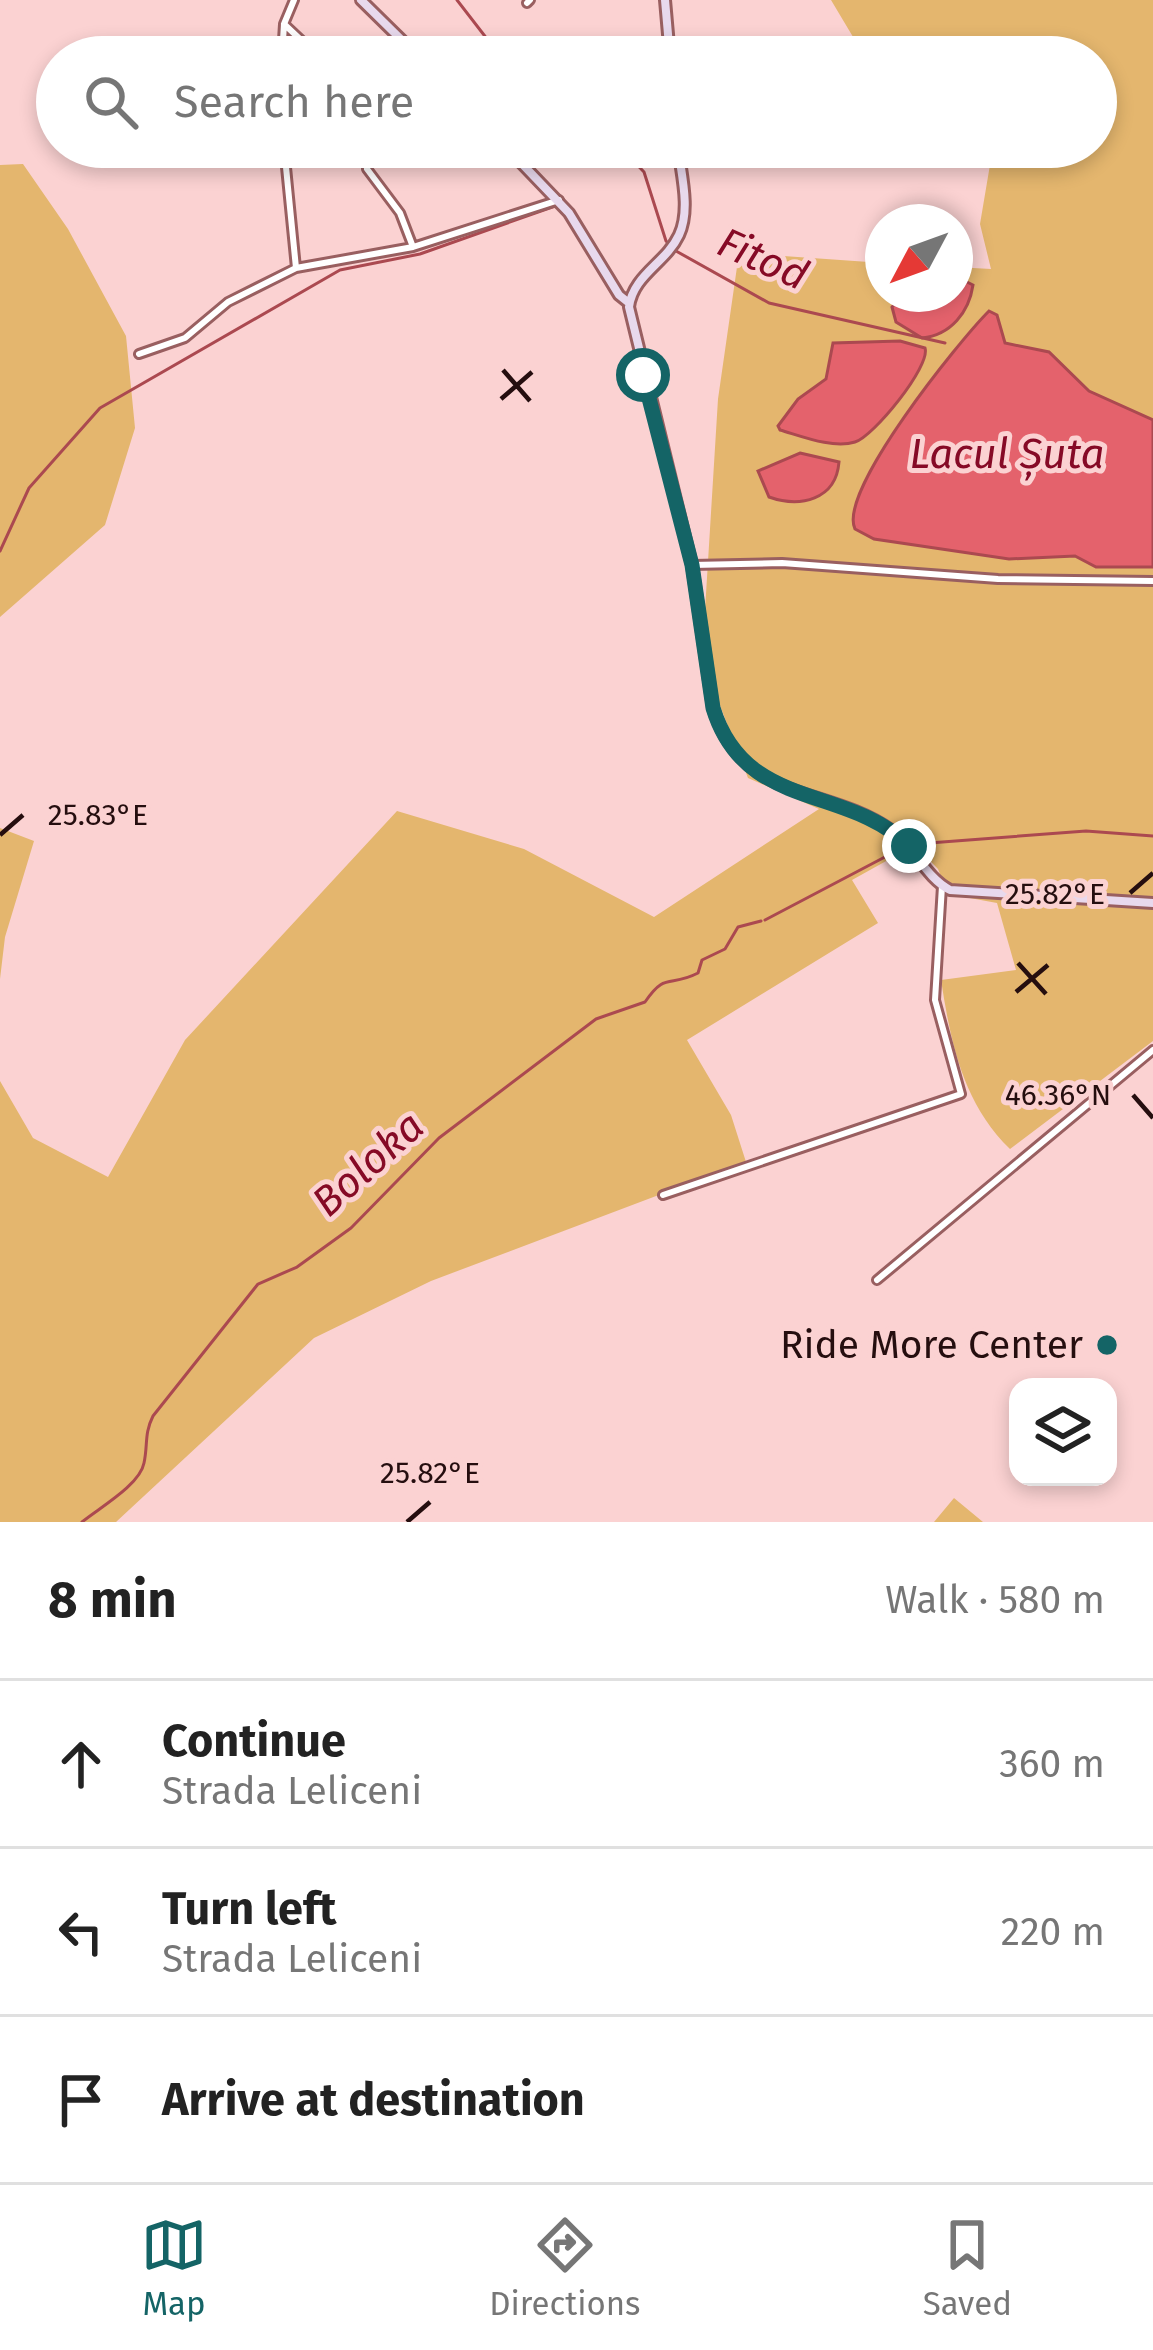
<!DOCTYPE html>
<html lang="en">
<head>
<meta charset="utf-8">
<style>
	:root { --surface:#fff; --page:#f6f6f6; --text:#222; --muted:#767676; --line:#e0e0e0; --accent:#146466 }
	body { margin:0; font-family:"Fira Sans",sans-serif; background:var(--page); color:var(--text) }
	.controls { position:absolute; right:36px; bottom:36px; display:grid; overflow:hidden; border-radius:24px; box-shadow:0 6px 18px #0003 }
	.controls button { width:108px; height:108px; display:grid; place-items:center; padding:0; border:0; border-bottom:3px solid var(--line); background:var(--surface); color:var(--text); font:60px sans-serif }
	.compass { position:absolute; left:865px; top:204px; width:108px; height:108px; border-radius:50%; background:var(--surface); box-shadow:0 6px 18px #0003; rotate:229deg }
	.stop { position:absolute; width:36px; height:36px; margin:-27px; border:9px solid #146466; border-radius:50%; background:#fff }
	.stop.end { background:#146466; border-color:#fff; box-shadow:0 3px 12px #0008 }
	.list { margin:0; padding:0; list-style:none }
	h2 { display:flex; justify-content:space-between; align-items:center; height:156px; margin:0; padding:0 48px; font-size:51px }
	h2 small { font-size:39px; font-weight:400; color:var(--muted) }
	.list li { display:grid; grid-template-columns:78px 1fr auto; gap:36px; align-items:center; box-sizing:border-box; height:168px; padding:0 48px; border-top:3px solid var(--line) }
	.list b { display:block; font-size:45px; white-space:nowrap }
	.list p { margin:0; font-size:39px; white-space:nowrap; color:var(--muted) }
	.list em { font-size:39px; font-style:normal; color:var(--muted) }
	.icon { flex:none; width:66px; height:66px; fill:none; stroke:currentColor; stroke-width:2; stroke-linecap:round; stroke-linejoin:round }
	.map { position:relative; flex:none; width:1153px; height:1522px; overflow:hidden }
	.search { position:absolute; background:var(--surface); box-shadow:0 6px 18px #0003; left:36px; right:36px; top:36px; height:132px; display:flex; align-items:center; gap:30px; box-sizing:border-box; padding:0 42px; border-radius:66px; color:var(--muted); font-size:45px }
	.sheet { height:660px; background:var(--surface) }
	nav { display:flex; justify-content:space-around; align-items:center; box-sizing:border-box; height:168px; border-top:3px solid var(--line); background:var(--surface); font-size:33px; color:var(--muted) }
	nav a { display:grid; justify-items:center; gap:6px }
	nav .on { color:var(--accent) }
	.map>svg:first-child { display:block }
	.green { fill:#e4b66e }
	.water { fill:#e4626c; stroke:#ab4950; stroke-width:3 }
	.lines { fill:none; stroke-linecap:round; stroke-linejoin:round }
	.stream { stroke:#ab4950; stroke-width:3 }
	.street-casing { stroke:#995f60; stroke-width:12 }
	.secondary-casing { stroke:#995f60; stroke-width:14 }
	.street { stroke:#fff; stroke-width:6 }
	.secondary { stroke:#e8d9ed; stroke-width:8 }
	.route { stroke:#146466; stroke-width:15 }
	.ticks { fill:none; stroke:#250e0f; stroke-width:4.5 }
	.poi-dot { fill:#146466; stroke:#fbd2d2; stroke-width:4.5 }
	.labels { text-anchor:middle; dominant-baseline:central; stroke-width:10; stroke-linejoin:round; paint-order:stroke }
	.poi-label { font-size:39px; fill:#250e0f; stroke:#fbd2d2; text-anchor:end }
	.water-label { font-size:42px; font-style:italic; fill:#860a26; stroke:#fbd2d2 }
	.ticks-label { font-size:30px; text-anchor:middle; fill:#250e0f; stroke:#fbd2d2; stroke-width:10; stroke-linejoin:round; paint-order:stroke }
</style>
</head>
<body>
<div class="map">
<svg width="1153" height="1522" viewBox="0 0 1153 1522">
	<rect width="100%" height="100%" fill="#fbd2d2"/>
	<path class="green" d="M831,0H1153V1041L1010,1149C963,1103 951,1044 941,980L1016,970L997,903L948,894L938,869L915,845L852,880L878,923L687,1040L731,1115L746,1162L431,1281L314,1338L116,1522H0V1081L33,1138L108,1177L185,1040L397,811L524,849L654,917L819,809L748,778L702,659L718,399L739,253L883,263V294H955V267L991,269L980,224L993,147H1096V57H865Z
		M23,164L68,229L126,336L135,428L105,525L0,617V165Z
		M0,828L34,841L5,937L0,979Z
		M954,1498L983,1522H934Z"/>
	<path class="water" d="M955,276L973,285C969,312 951,335 922,338L896,322L892,307L903,294H955Z
		M989,311L997,315L1005,343L1049,352L1089,391L1153,420V567H1096L1075,556L1009,559L874,539L855,529C837,492 959,341 989,311Z
		M900,341L925,348C931,366 873,437 855,442C833,449 801,436 780,430L778,426L798,399L826,379L833,343Z
		M800,453L839,462C836,500 800,508 769,497L758,471Z"/>
	<g class="lines">
		<path class="stream" d="M457,0L501,57
			M620,147L644,172L666,241L676,251L769,303L945,343
			M0,551L29,488L100,408L340,270L420,254L558,205
			M916,844L1086,831L1153,836
			M765,920L902,848
			M82,1522C99,1508 140,1485 144,1463C148,1445 144,1434 153,1416L258,1284L297,1267L351,1228L439,1138L596,1019L645,1002C666,971 669,988 698,973L702,960L725,949L738,927L761,921"/>
		<defs>
			<path id="street" d="M527,3L530,0
				M284,24L319,57
				M282,57L284,24L294,0
				M284,147L296,268
				M367,169L400,213L413,247
				M139,354L185,338L228,302L296,268L413,247L559,200
				M692,565L782,563L998,579L1153,581
				M663,1195L961,1094L935,1000L942,886
				M877,1280L1153,1050"/>
			<path id="secondary" d="M361,0L419,57
				M665,0L670,57
				M506,147L569,213L619,295L629,303
				M678,147C681,174 691,209 679,235C666,263 633,275 629,307L692,565L713,708C743,805 826,784 891,830C915,847 925,877 950,890L1153,903"/>
		</defs>
		<use href="#street" class="street-casing"/>
		<use href="#secondary" class="secondary-casing"/>
		<use href="#street" class="street"/>
		<use href="#secondary" class="secondary"/>
	</g>
	<g class="lines">
		<path class="route" d="M643,375L692,565L713,708C745,812 847,784 909,846"/>
	</g>
	<path class="ticks" d="M503,370L530,401M501,399L532,372M0,835L23,815M1130,893L1153,873M1018,963L1046,994M1016,992L1048,965M1133,1095L1153,1118M407,1522L430,1502"/>
	<circle class="poi-dot" cx="1107" cy="1345" r="12"/>
	<g class="labels">
		<g class="poi-label">
			<text x="1083" y="1345">Ride More Center</text>
		</g>
		<g class="water-label">
			<text transform="translate(763 259) rotate(24)">Fitod</text>
			<text x="1007" y="454">Lacul Șuta</text>
			<text transform="translate(368 1164) rotate(-42)">Boloka</text>
		</g>
	</g>
	<g class="ticks-label">
		<text x="98" y="825">25.83°E</text>
		<text x="1055" y="904">25.82°E</text>
		<text x="1058" y="1105">46.36°N</text>
		<text x="430" y="1483">25.82°E</text>
	</g>
</svg>
<div class="controls">
<button><svg class="icon" aria-label="layers" viewBox="0 0 24 24"><path d="M12 4l9 5-9 5-9-5zM3 14l9 5 9-5"/></svg></button>
</div>
<svg class="compass" viewBox="-18 -18 36 36"><path d="M0-13l5 13h-10z" fill="#e53935"/><path d="M0 13l5-13h-10z" fill="#767676"/></svg>
<div class="stop" style="left:643px;top:375px"></div>
<div class="stop end" style="left:909px;top:846px"></div>
<div class="search"><svg class="icon" aria-label="search" viewBox="0 0 24 24"><circle cx="10" cy="10" r="6"/><path d="M15 15l6 6"/></svg>Search here</div>
</div>
<section class="sheet">
<h2>8 min<small>Walk · 580 m</small></h2>
<ul class="list">
<li><svg class="icon" aria-label="ahead" viewBox="0 0 24 24"><path d="M12 20V5M6 11l6-6 6 6"/></svg><div><b>Continue</b><p>Strada Leliceni</p></div><em>360 m</em></li>
<li><svg class="icon" aria-label="left" viewBox="0 0 24 24"><path d="M17 20v-9H6M10 6l-5 5 5 5"/></svg><div><b>Turn left</b><p>Strada Leliceni</p></div><em>220 m</em></li>
<li><svg class="icon" aria-label="arrive" viewBox="0 0 24 24"><path d="M6 21V4h12l-3 4 3 4H6"/></svg><div><b>Arrive at destination</b></div></li>
</ul>
</section>
<nav>
<a class="on"><svg class="icon" aria-label="map" viewBox="0 0 24 24"><path d="M3 6l6-2 6 2 6-2v14l-6 2-6-2-6 2zM9 4v14M15 6v14"/></svg>Map</a>
<a><svg class="icon" aria-label="directions" viewBox="0 0 24 24"><path d="M12 3l9 9-9 9-9-9zM9 14v-3h6M13 9l2 2-2 2"/></svg>Directions</a>
<a><svg class="icon" aria-label="saved" viewBox="0 0 24 24"><path d="M7 4h10v16l-5-4-5 4z"/></svg>Saved</a>
</nav>
</body>
</html>
